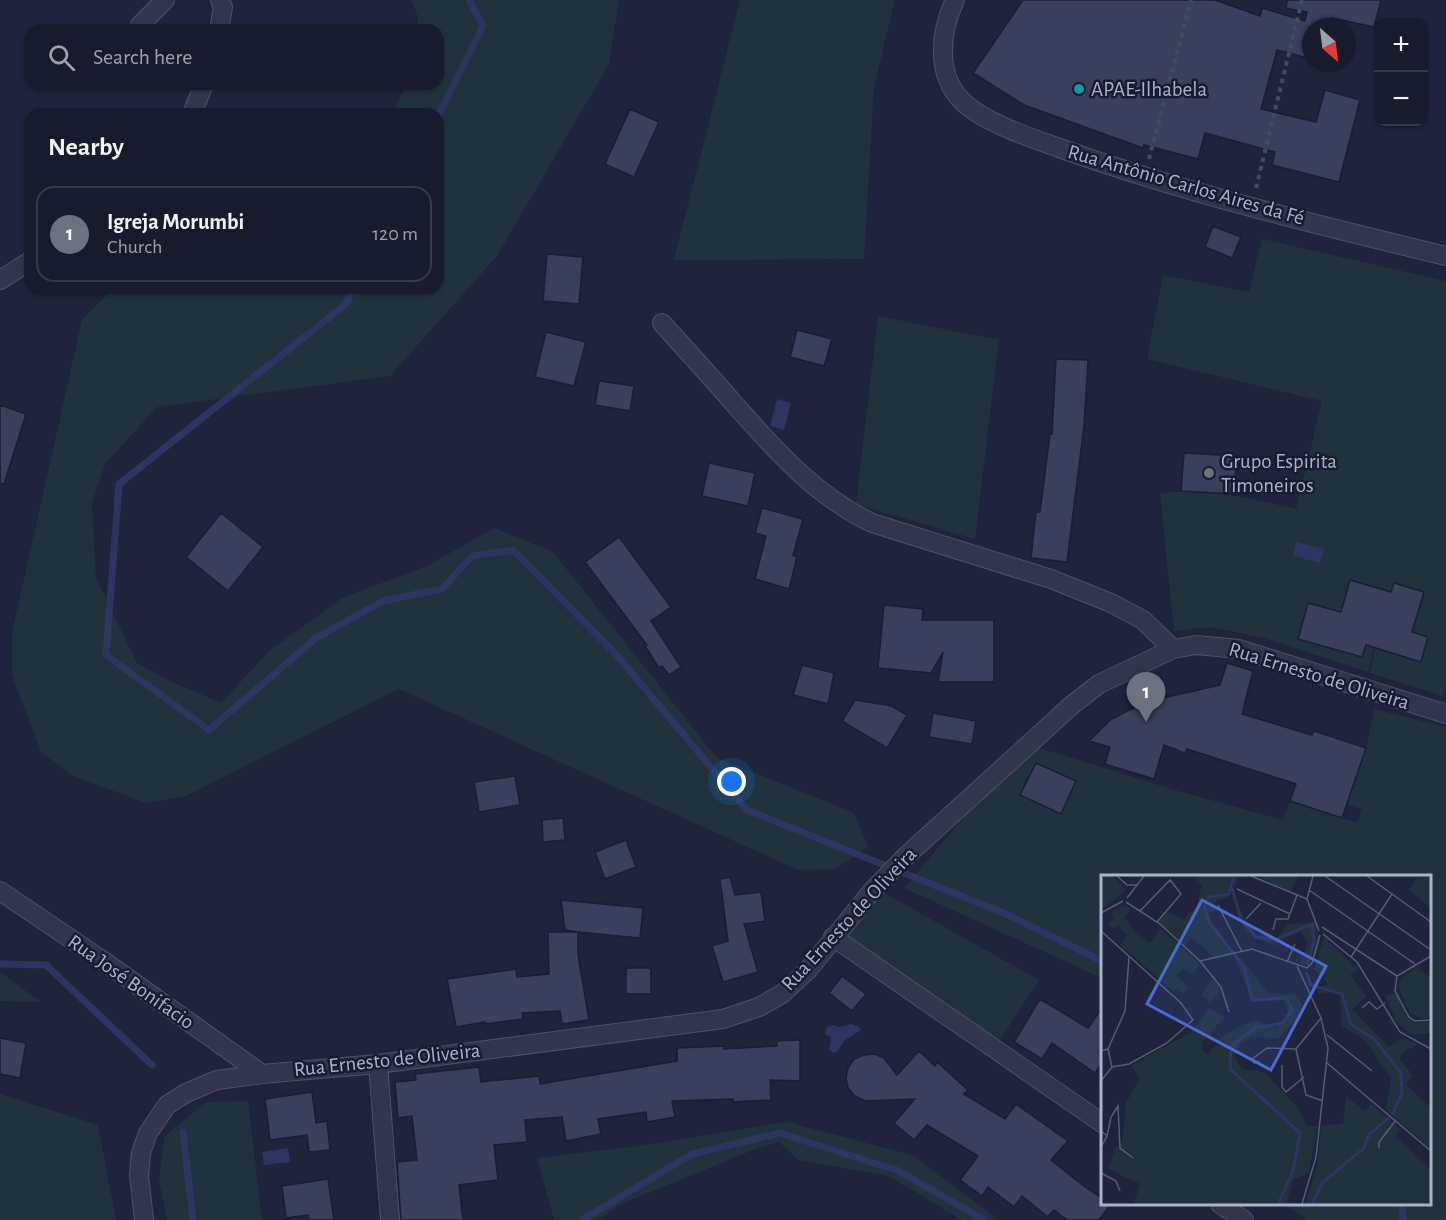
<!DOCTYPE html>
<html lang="en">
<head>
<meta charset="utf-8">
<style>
	:root { --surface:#171b2c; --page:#242838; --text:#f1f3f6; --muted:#9ea1a9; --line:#363948; --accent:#0b8043 }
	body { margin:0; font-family:"Alegreya Sans",sans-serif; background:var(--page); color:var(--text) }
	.controls { position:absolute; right:18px; top:18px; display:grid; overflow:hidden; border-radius:12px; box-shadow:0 2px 4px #0004 }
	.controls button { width:54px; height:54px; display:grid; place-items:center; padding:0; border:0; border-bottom:2px solid var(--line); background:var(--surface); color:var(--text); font:30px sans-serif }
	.compass { position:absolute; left:1302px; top:18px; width:54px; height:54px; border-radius:50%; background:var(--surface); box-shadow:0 2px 4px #0004; rotate:152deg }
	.you { position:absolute; left:732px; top:782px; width:21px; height:21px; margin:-15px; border:4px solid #fff; border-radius:50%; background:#1a73e8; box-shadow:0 0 0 9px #1a73e833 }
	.badge { display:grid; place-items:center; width:39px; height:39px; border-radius:50%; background:var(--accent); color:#fff; font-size:20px; font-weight:700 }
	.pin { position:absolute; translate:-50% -50px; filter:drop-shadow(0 2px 3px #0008) }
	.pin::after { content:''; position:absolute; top:32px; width:21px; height:18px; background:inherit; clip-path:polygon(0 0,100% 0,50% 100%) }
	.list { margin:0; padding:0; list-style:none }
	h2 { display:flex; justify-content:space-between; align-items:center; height:78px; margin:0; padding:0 24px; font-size:26px }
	h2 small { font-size:20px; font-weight:400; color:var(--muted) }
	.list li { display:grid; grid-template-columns:39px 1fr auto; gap:18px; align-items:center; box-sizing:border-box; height:96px; margin:0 12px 12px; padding:0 12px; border:2px solid var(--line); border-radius:18px }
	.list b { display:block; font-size:22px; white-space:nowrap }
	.list p { margin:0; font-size:20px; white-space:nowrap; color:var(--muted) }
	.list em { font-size:20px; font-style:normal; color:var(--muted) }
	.icon { flex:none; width:33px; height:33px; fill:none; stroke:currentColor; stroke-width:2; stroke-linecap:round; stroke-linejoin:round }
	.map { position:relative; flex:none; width:1446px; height:1220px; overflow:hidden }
	.search { position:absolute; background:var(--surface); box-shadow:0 2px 4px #0004; left:24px; top:24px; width:420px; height:66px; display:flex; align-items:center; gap:15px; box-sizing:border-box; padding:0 21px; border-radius:18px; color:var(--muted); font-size:22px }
	.panel { position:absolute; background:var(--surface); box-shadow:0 2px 4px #0004; left:24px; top:108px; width:420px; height:186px; border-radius:18px }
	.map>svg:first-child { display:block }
	.green { fill:#21323c; fill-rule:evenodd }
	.water { fill:#2d3560 }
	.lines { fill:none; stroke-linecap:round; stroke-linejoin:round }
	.stream { stroke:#2d3560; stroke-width:7 }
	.building { fill:#3a3f5c; stroke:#1a1e32; stroke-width:1.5 }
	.street-casing { stroke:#4d5166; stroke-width:20 }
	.path { stroke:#3e4f5a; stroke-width:4; stroke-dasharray:4.5 4.5; stroke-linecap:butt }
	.street { stroke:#33364b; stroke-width:18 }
	.culture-dot { fill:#0f9aa8; stroke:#181c30; stroke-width:2 }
	.worship-dot { fill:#6b7280; stroke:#181c30; stroke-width:2 }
	.labels { text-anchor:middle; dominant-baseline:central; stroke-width:5; stroke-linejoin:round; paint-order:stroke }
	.poi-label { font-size:21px; fill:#adb1c8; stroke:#181c30; text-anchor:start }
	.street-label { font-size:21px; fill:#adb1c8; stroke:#181c30 }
	.inset-river { fill:none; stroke:#2d3560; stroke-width:3 }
	.inset-road { fill:none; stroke:#585c73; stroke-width:1.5 }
	.view { fill:#486cd3; fill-opacity:0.15; stroke:#486cd3; stroke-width:3 }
	.inset-edge { fill:none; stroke:#adb1c8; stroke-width:3 }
</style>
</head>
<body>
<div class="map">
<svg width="1446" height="1220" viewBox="0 0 1446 1220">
	<rect width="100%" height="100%" fill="#1f243b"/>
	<path class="green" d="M411,0H619L609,64L497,256L390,376L157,407L105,464L92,503L96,578L137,663L170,681L221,703L268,652L342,598L427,566L494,528L553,552L717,758L854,813L868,847L835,869L798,870L399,689L186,796L146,803L73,776L41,752L12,675V633L82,320L110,292L141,288H438V114H392L403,92L405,84H438V30H416L418,17Z
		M740,0H895L874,87L864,259L674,260Z
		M1262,239L1446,281V687L1443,696L1370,673L1375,648L1421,662L1428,638L1412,632L1424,592L1394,583L1374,647L1368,672L1264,638L1210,627L1174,631L1160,493C1208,488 1250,498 1296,509L1322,401L1147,359L1163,275L1249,292ZM1350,580L1382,589L1362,657L1298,639L1308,603L1341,612Z
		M878,316L999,340L975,539L856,504Z
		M1374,709L1446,727V1220H1307L1284,1204H1430V876H1102V978L904,888L965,816L1037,747L1178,791L1283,820L1290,801L1357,823L1362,809L1347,804L1366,748Z
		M879,890L1039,980L1000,1040L843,937Z
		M0,972L41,1002L0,1001Z
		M0,1094L98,1125L116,1220H0Z
		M248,1101L262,1220H167L159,1181L164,1137L206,1102Z
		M787,1122L912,1155L999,1220H962L889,1176L798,1160L779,1142L753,1150L619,1205L598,1220H554L537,1158L639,1146Z"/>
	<path class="water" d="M777,399L791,403L784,430L770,426Z
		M1296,542L1324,549L1320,563L1293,556Z
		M851,1024L858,1026L861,1030L845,1040L837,1052L833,1053L829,1049L831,1037L825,1034L827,1027L833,1025L839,1027Z
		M288,1148L290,1162L264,1165L262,1152Z"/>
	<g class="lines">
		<path class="stream" d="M438,116L483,26L469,0
			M353,288L346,304L119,484L106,655L209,730L316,638L383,601L442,589L472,556L513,550L615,653L747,810L1006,914L1102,961
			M0,964L46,965L152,1065
			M183,1132L193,1220
			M1402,1204L1403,1220
			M582,1220L692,1154L780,1133L899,1171L984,1220"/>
	</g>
	<path class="building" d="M1023,0H1215L1260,16L1262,8L1305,21L1307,12L1286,8L1287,0H1381L1374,27L1332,18L1330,27H1311V59L1277,50L1261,109L1316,122L1325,90L1360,100L1339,182L1272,165L1275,152L1205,133L1198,159L1144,145L1143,148L1024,105L973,73Z
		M630,109L659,122L634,177L605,164Z
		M1213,226L1241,237L1232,258L1205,247Z
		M547,254L583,257L579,304L543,301Z
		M797,330L832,339L824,366L790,357Z
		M546,332L586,342L574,386L535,377Z
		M1056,359L1088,360L1084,426L1067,562L1031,558L1036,512H1040L1050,434H1052Z
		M599,381L634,386L630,411L595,405Z
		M0,405L26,414L4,484L0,483Z
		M1184,453L1237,456L1234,494L1181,491Z
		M709,463L755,473L748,506L702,496Z
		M762,508L803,519L793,555L797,557L789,589L755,579L766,536L755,533Z
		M221,513L263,547L228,591L186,557Z
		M619,537L671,607L651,621L681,667L669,675L662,666L659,668L645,646L647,645L585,562Z
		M1350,580L1391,592L1394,583L1424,592L1412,632L1428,637L1421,662L1366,645L1362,657L1298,639L1308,603L1341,612Z
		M884,605L923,609L922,620H994V682H938L943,652L931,673L878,668Z
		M1227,663L1253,671L1242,714L1312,735L1314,731L1366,748L1342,818L1290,801L1296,784L1187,749L1185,753L1164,745L1154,779L1105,764L1110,747L1089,741L1110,720L1145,702L1220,685Z
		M802,665L834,673L828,704L793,695Z
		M855,700L892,706L907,715L887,748L842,721Z
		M933,713L976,721L972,744L929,737Z
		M1036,763L1076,781L1061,814L1020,795Z
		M515,776L520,805L479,812L474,782Z
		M563,818L565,840L543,842L542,820Z
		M626,840L636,867L605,879L595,852Z
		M730,877L735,895L761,892L765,921L744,924L758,972L723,982L712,946L728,941L720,879Z
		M561,900L643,908L640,938L578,932V955L589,1020L562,1024L560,1011L522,1013L523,1019L485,1024V1022L456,1027L447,979L516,969L517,977L549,974L548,932H577L565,930Z
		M626,968H651V994H626Z
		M842,976L866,994L852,1011L829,993Z
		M1040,999L1088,1028L1102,1008V1063L1095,1073L1052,1043L1042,1059L1014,1042Z
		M0,1038L26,1043L20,1078L0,1074Z
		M800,1040V1081L770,1080L771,1100L733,1102V1099L672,1101L675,1117L647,1122L646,1112L598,1119L601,1134L566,1141L562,1117L525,1120L527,1142L494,1145L498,1180L459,1185L463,1220H401L397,1162L417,1160L412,1116L398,1118L395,1082L416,1080L415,1074L479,1067L481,1082L539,1076L540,1084L677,1061V1048L724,1046V1049L777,1046V1041Z
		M919,1051L935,1066L937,1062L968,1090L964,1094L1005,1119L1016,1104L1068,1141L1051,1160L1085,1187L1102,1198V1203L1111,1204L1099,1220H1067L1054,1210L1048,1217L1022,1196L1014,1207L988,1187L982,1196L960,1180L978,1156L927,1125L914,1140L894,1123L915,1099L865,1101L855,1096L848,1088L846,1078L848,1068L854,1059L864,1055L874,1054L884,1058L897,1075Z
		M312,1092L316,1123L327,1121L330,1150L309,1152L307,1135L270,1140L265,1099Z
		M328,1179L334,1220H309L308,1215L286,1218L282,1186Z"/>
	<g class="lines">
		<defs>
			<path id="street" d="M955,0C940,32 935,75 963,102C986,124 1035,139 1065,150C1189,194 1318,225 1446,256
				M140,25L165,0
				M219,30L223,7L220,0
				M192,114L204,84
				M0,280L30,261
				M662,323C687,351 712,378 736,406C777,452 816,496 872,523L1051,579L1111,603L1143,620L1173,649
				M0,891L105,962L262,1074
				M833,937L1102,1123
				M378,1064L390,1220
				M1220,1204L1244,1220
				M144,1220L139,1175L141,1153L148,1133L167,1105L186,1093L217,1080L262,1074L378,1064L723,1019L759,1007L782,994L808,970L872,891L905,857L1072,705L1099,684L1173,649L1196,645L1239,649L1446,714"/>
		</defs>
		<use href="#street" class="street-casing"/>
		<path class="path" d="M1149,159L1191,0
			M1256,188L1302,0"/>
		<use href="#street" class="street"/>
	</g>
	<circle class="culture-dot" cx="1079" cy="89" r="6"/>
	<circle class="worship-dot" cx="1209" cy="473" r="6"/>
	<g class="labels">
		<g class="poi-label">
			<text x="1091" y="89">APAE-Ilhabela</text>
			<text x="1221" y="461">Grupo Espirita<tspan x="1221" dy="24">Timoneiros</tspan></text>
		</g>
		<g class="street-label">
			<text transform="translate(1186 185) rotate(16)">Rua Antônio Carlos Aires da Fé</text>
			<text transform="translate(1319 676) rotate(17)">Rua Ernesto de Oliveira</text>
			<text transform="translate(849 919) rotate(-47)">Rua Ernesto de Oliveira</text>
			<text transform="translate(131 982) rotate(35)">Rua José Bonifacio</text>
			<text transform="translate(387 1060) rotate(-6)">Rua Ernesto de Oliveira</text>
		</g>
	</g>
	<g transform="translate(1101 875)">
		<rect width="330" height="330" fill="#1f243b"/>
		<path d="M0,1H12L25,15L0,35ZM90,1H139L127,22L112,28L115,35L108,39L112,50L133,78L115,84L91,63L84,72L57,47L67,37L82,44L95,33L101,10ZM155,1H196L197,2L189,16ZM317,1L330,2V33L308,15ZM131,22L155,62L177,63L186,49L215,48L217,62L208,90L199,89L207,68L200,57L178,65L177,71L153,63L144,55ZM21,31L31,33L24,42L33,56L49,68L59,53L98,88L93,100L82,93L75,100L88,112L83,119L76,113L73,117L19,70L26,60L17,50L12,54L7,49L13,43L9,37ZM223,62L258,95L249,100L266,121L251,134L288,172L301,163L318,169L301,178L299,185L312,200L305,209L330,233V274L285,234L290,204L264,165L240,151L239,115L218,119L212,107L220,112L227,109L213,94ZM134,83L141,84L167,118L194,120L201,129L198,140L177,164L151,161L139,169L134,182L141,194L163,197L197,233L206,251H217L208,297L192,305L186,329H33L39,309L7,294L15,272L21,269L25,228L38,204L31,190L90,157L108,133L124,142L101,167V175L107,179L121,162L139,151L154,145L175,153L188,141L183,125L152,127ZM316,93L330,103V141L321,144L309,138L297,111L301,103ZM111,104L119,113L109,128L100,120ZM294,119L313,148L330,147V158L311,160L296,147L284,121ZM245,221L264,236L271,229L300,255L294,261L330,294V329H204L216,293L220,250L242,249Z" fill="#21323c"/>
		<path class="inset-river" d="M133,1L128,19L107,22L103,31L108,47L143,92L151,125L185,123L191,134L182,148L154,153L130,171L129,194L199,258L192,296L177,329M131,13L140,44L155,62L176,64L211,49L213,67L206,90M205,97L210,110L241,119L250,149L273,164L300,198L301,218L291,240M211,329L221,308L263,273L268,259L288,243"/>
		<path class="inset-road" d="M16,1L26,10H36M150,1L206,24M212,1L206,24L218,56M224,1L330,75M266,1L330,47M136,14L189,39M208,15L314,89M26,23L43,1M25,27L59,49L99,86L151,74L206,93L211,88L219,60M117,30L141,77M39,36L69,5L80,19L56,47M0,38L22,26M145,44L160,28M221,52L296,101M172,55L175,44H187L196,20M0,56L80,128L92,145L66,168L28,189L11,192M222,59L256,87L299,157L330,174M250,82L291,19M99,86L120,112L128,137M186,87L194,69M196,91L220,143L227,173L215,282L201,329M296,101L294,116L308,142L314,146L330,145M296,101L330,81M261,133L268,127L276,134L284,128M226,160L271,196M7,174L24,136L28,82M195,174L205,220L222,226M195,174L220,143M0,176L7,174L11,192L0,206M159,187L153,188L151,184L166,173L195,174M226,188L330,276M181,190V212L185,217L203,202M0,256L6,261L0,272M6,261L10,242L17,231L19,273L32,283M278,273V267L295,245M0,298L15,306L19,316"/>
		<path class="view" d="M101,25L225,91L170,195L46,129Z"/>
		<rect width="330" height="330" class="inset-edge"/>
	</g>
</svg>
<div class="controls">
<button>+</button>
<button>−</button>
</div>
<svg class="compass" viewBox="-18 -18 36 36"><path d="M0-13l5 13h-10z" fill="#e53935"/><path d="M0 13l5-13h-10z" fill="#9ea1a9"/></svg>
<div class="you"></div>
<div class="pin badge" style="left:1146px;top:722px;background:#6b7280">1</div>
<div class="search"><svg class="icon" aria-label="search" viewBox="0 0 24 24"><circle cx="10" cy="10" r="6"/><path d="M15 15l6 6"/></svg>Search here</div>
<section class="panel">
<h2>Nearby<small></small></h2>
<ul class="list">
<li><span class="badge" style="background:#6b7280">1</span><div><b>Igreja Morumbi</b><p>Church</p></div><em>120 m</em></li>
</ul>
</section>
</div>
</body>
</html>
